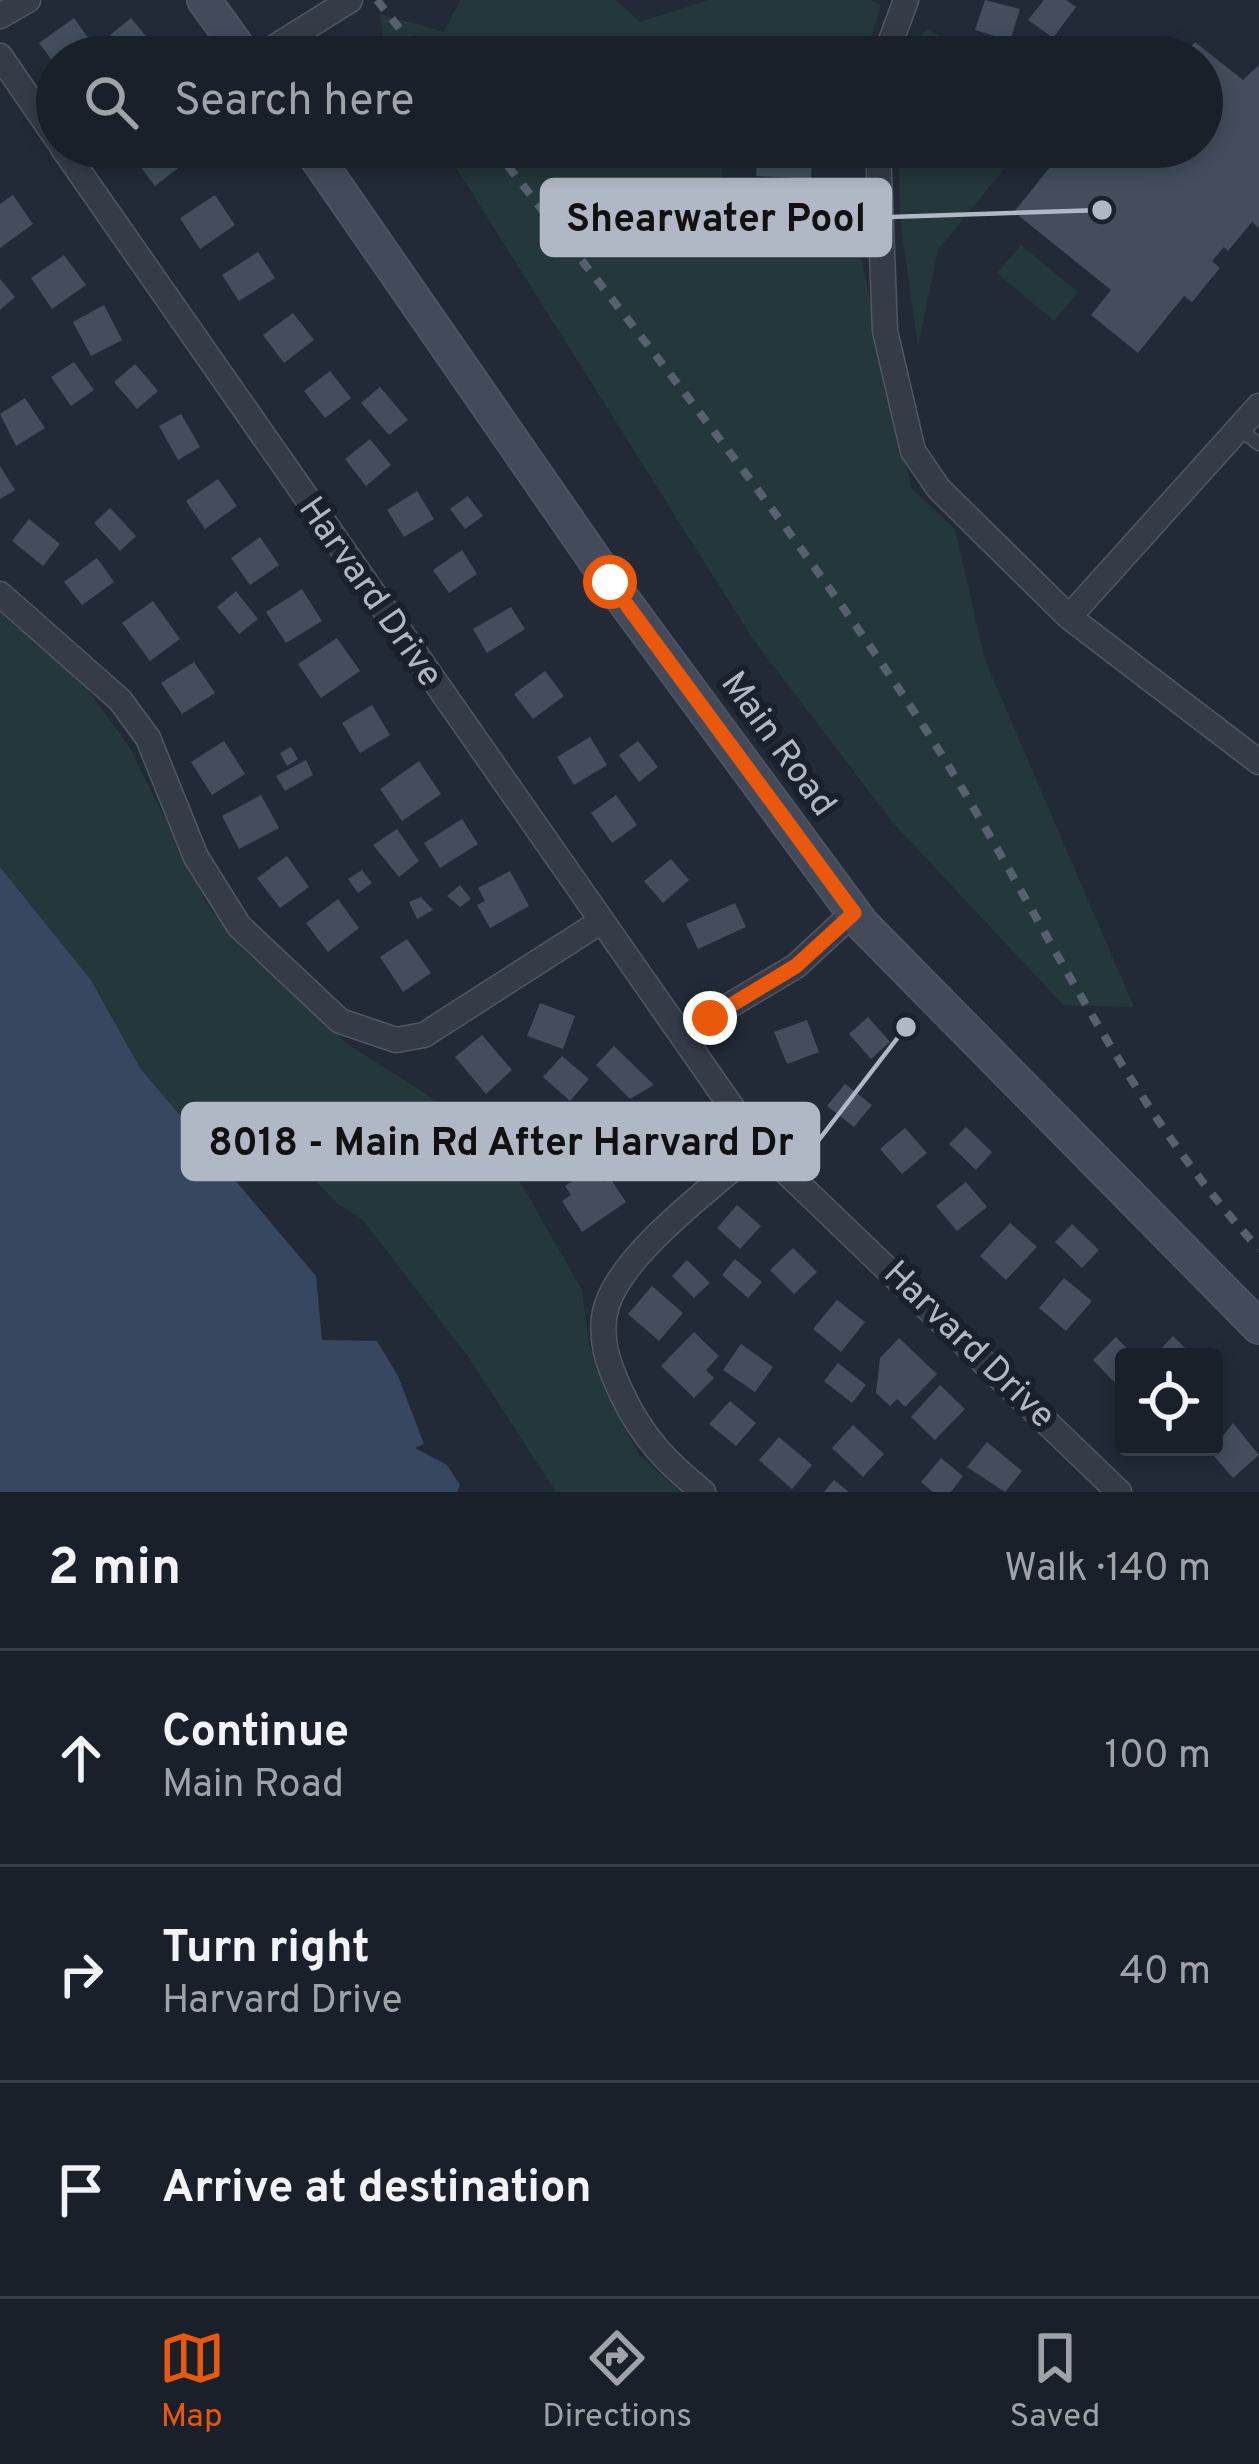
<!DOCTYPE html>
<html lang="en">
<head>
<meta charset="utf-8">
<style>
	:root { --surface:#1a202a; --page:#232832; --text:#f1f3f6; --muted:#9fa3a8; --line:#383e47; --accent:#ea580c }
	body { margin:0; font-family:Overpass,sans-serif; background:var(--page); color:var(--text) }
	.controls { position:absolute; right:36px; bottom:36px; display:grid; overflow:hidden; border-radius:12px; box-shadow:0 6px 18px #0003 }
	.controls button { width:108px; height:108px; display:grid; place-items:center; padding:0; border:0; border-bottom:3px solid var(--line); background:var(--surface); color:var(--text); font:60px sans-serif }
	.stop { position:absolute; width:36px; height:36px; margin:-27px; border:9px solid #ea580c; border-radius:50%; background:#fff }
	.stop.end { background:#ea580c; border-color:#fff; box-shadow:0 3px 12px #0008 }
	.list { margin:0; padding:0; list-style:none }
	h2 { display:flex; justify-content:space-between; align-items:center; height:156px; margin:0; padding:0 48px; font-size:51px }
	h2 small { font-size:39px; font-weight:400; color:var(--muted) }
	.list li { display:grid; grid-template-columns:78px 1fr auto; gap:36px; align-items:center; box-sizing:border-box; height:216px; padding:0 48px; border-top:3px solid var(--line) }
	.list b { display:block; font-size:45px; white-space:nowrap }
	.list p { margin:0; font-size:39px; white-space:nowrap; color:var(--muted) }
	.list em { font-size:39px; font-style:normal; color:var(--muted) }
	.icon { flex:none; width:66px; height:66px; fill:none; stroke:currentColor; stroke-width:2; stroke-linecap:round; stroke-linejoin:round }
	.map { position:relative; flex:none; width:1259px; height:1492px; overflow:hidden }
	.search { position:absolute; background:var(--surface); box-shadow:0 6px 18px #0003; left:36px; right:36px; top:36px; height:132px; display:flex; align-items:center; gap:30px; box-sizing:border-box; padding:0 42px; border-radius:66px; color:var(--muted); font-size:45px }
	.sheet { height:804px; background:var(--surface) }
	nav { display:flex; justify-content:space-around; align-items:center; box-sizing:border-box; height:168px; border-top:3px solid var(--line); background:var(--surface); font-size:33px; color:var(--muted) }
	nav a { display:grid; justify-items:center; gap:6px }
	nav .on { color:var(--accent) }
	.map>svg:first-child { display:block }
	.green { fill:#24373a }
	.water { fill:#384760 }
	.building { fill:#434d5c }
	.lines { fill:none; stroke-linecap:round; stroke-linejoin:round }
	.lane-casing { stroke:#505763; stroke-width:15 }
	.street-casing { stroke:#505763; stroke-width:27 }
	.secondary-casing { stroke:#505763; stroke-width:36 }
	.lane { stroke:#353c48; stroke-width:12 }
	.street { stroke:#353c48; stroke-width:24 }
	.secondary { stroke:#434b5b; stroke-width:33 }
	.rail { stroke:#57606f; stroke-width:8; stroke-dasharray:12 12; stroke-linecap:butt }
	.route { stroke:#ea580c; stroke-width:15 }
	.labels { text-anchor:middle; dominant-baseline:central; stroke-width:12; stroke-linejoin:round; paint-order:stroke }
	.street-label { font-size:36px; fill:#b0b7c5; stroke:#1a212d }
	.leader { fill:none; stroke:#b0b7c5; stroke-width:4.5 }
	.callout-dot { fill:#b0b7c5; stroke:#1a212d; stroke-width:4.5 }
	.callout { fill:#b0b7c5; stroke:#b0b7c5; stroke-width:4.5 }
	.callout-label { font-size:39px; text-anchor:middle; font-weight:bold; fill:#111 }
</style>
</head>
<body>
<div class="map">
<svg width="1259" height="1492" viewBox="0 0 1259 1492">
	<rect width="100%" height="100%" fill="#222a38"/>
	<path class="green" d="M460,0H616L640,22L709,0H870L881,5L865,57H387L379,14L444,32Z
		M926,28L979,57H912Z
		M443,147H721L724,202L792,232L855,229L911,488L955,529L985,660L1134,1007L1063,1005L894,824L752,638Z
		M899,147H1022L938,250L918,346L900,219Z
		M1021,245L1078,292L1054,321L997,273Z
		M0,613L81,681L129,746L208,906L242,949L349,1045L495,1138L582,1290L589,1345L622,1424L640,1456L680,1492H556L469,1358L362,1219L338,1204L300,1165L237,1182L140,1068L91,980L0,867Z"/>
	<path class="water" d="M0,867L91,980L140,1068L316,1276L322,1340L377,1341L398,1376L424,1444L415,1448L447,1465L460,1485L457,1492H0Z"/>
	<path class="building" d="M985,0L1020,9L1010,41L975,30Z
		M1044,0H1066L1076,7L1053,38L1028,20Z
		M74,18L94,46L78,57H57V67L39,43Z
		M131,18L156,48L145,57H128L110,35Z
		M1195,42L1243,80L1259,65V228L1252,222L1228,251L1224,247L1212,261L1220,268L1192,302L1184,296L1138,353L1091,315L1111,290L1014,212L1066,147H1202V57H1183Z
		M146,147H182L191,158L155,186L133,157Z
		M729,147H813L811,179L756,176L757,160L728,159Z
		M13,195L33,224L0,248V204Z
		M215,195L235,225L200,249L180,218Z
		M258,252L275,278L239,301L222,275Z
		M64,255L86,285L52,309L31,278Z
		M0,279L15,297L0,310Z
		M104,305L122,340L91,356L73,322Z
		M293,313L314,340L284,363L263,335Z
		M74,362L94,390L71,406L51,377Z
		M135,364L158,391L137,409L114,382Z
		M330,371L351,398L325,418L304,391Z
		M380,387L408,420L389,435L361,403Z
		M25,398L45,428L16,446L0,414Z
		M181,414L200,447L178,460L159,426Z
		M370,439L391,465L366,486L345,459Z
		M0,466L15,490L0,499Z
		M218,479L237,506L205,529L186,501Z
		M417,491L434,519L404,537L387,510Z
		M468,496L483,516L465,529L450,509Z
		M110,508L136,536L120,551L94,523Z
		M29,519L60,544L43,566L12,541Z
		M260,537L279,565L250,585L231,558Z
		M462,550L477,574L449,593L433,570Z
		M97,558L114,582L82,605L64,582Z
		M302,589L322,621L286,643L266,612Z
		M236,591L258,619L239,634L217,607Z
		M153,601L180,639L150,661L122,623Z
		M511,607L525,629L487,653L473,629Z
		M337,638L360,671L321,698L298,664Z
		M194,662L215,693L182,714L161,683Z
		M545,671L564,696L533,719L514,694Z
		M372,705L390,735L360,753L342,723Z
		M590,737L607,765L574,785L557,757Z
		M224,741L245,774L212,795L191,762Z
		M638,741L658,767L639,782L619,755Z
		M291,747L298,759L287,766L280,753Z
		M306,760L313,775L285,791L276,776Z
		M419,761L441,794L402,821L380,789Z
		M261,795L279,828L239,849L222,816Z
		M616,795L637,825L612,843L591,813Z
		M462,819L478,844L440,868L424,843Z
		M397,829L419,861L399,877L373,845Z
		M287,856L309,887L280,908L257,878Z
		M671,859L689,880L663,903L644,881Z
		M362,870L372,883L358,893L348,879Z
		M510,871L529,906L490,928L477,905L485,901L478,888Z
		M460,885L471,899L460,907L447,896Z
		M421,897L433,910L417,919L409,902Z
		M338,899L359,928L328,952L306,923Z
		M735,903L746,927L698,949L686,924Z
		M407,939L431,973L403,992L380,957Z
		M540,1003L575,1016L563,1049L527,1036Z
		M868,1017L890,1042L871,1059L849,1034Z
		M807,1020L819,1052L787,1064L774,1032Z
		M482,1035L512,1070L486,1094L455,1057Z
		M614,1046L654,1085L630,1099L596,1065Z
		M562,1056L589,1079L570,1101L543,1077Z
		M845,1084L872,1105L854,1127L827,1106Z
		M966,1127L992,1152L976,1170L949,1144Z
		M905,1128L927,1153L902,1174L880,1149Z
		M594,1167L604,1182L610,1178L626,1202L582,1232L562,1201L571,1195L565,1186Z
		M966,1182L987,1207L957,1231L936,1206Z
		M737,1205L761,1226L740,1249L717,1228Z
		M1010,1223L1037,1247L1006,1280L980,1256Z
		M1072,1224L1099,1250L1082,1268L1055,1242Z
		M793,1248L817,1272L794,1294L770,1270Z
		M735,1259L762,1282L748,1298L722,1275Z
		M687,1260L710,1283L694,1298L672,1276Z
		M1064,1278L1092,1301L1066,1331L1039,1308Z
		M652,1286L683,1313L659,1341L628,1314Z
		M837,1300L865,1322L841,1352L813,1329Z
		M694,1332L719,1356L706,1370L714,1378L694,1398L661,1366Z
		M1173,1336L1194,1357L1156,1354Z
		M1116,1337L1135,1357H1124V1372L1114,1382L1093,1360Z
		M899,1338L937,1374L905,1407L897,1399L890,1406L876,1393L880,1358Z
		M741,1344L773,1367L755,1392L723,1370Z
		M838,1363L866,1385L852,1403L824,1381Z
		M940,1385L965,1409L935,1440L911,1417Z
		M730,1401L756,1423L736,1446L709,1424Z
		M1233,1423L1259,1455L1233,1478L1206,1447H1214Z
		M853,1425L884,1454L863,1477L832,1448Z
		M779,1437L812,1465L792,1489L759,1460Z
		M987,1442L1022,1471L1005,1492L967,1467Z
		M941,1458L963,1476L951,1492H933L921,1482Z
		M834,1480L849,1492H824Z"/>
	<g class="lines">
		<defs>
			<path id="lane" d="M1239,429L1259,444"/>
			<path id="street" d="M0,16L28,0
				M0,56L57,139
				M259,57L350,0
				M885,57L906,0
				M62,147L759,1146L1119,1492
				M878,147L885,331L913,451L939,489L1069,617L1259,762
				M0,594L120,700L148,738L196,857L239,926L340,1021L396,1040L424,1035L600,922
				M1069,617L1259,406
				M682,1034L796,966L853,913
				M703,1492C667,1463 642,1437 622,1394C609,1367 597,1336 607,1305C625,1250 715,1186 759,1146"/>
			<path id="secondary" d="M204,0L245,57
				M309,147L610,582L862,924L1259,1327"/>
		</defs>
		<use href="#lane" class="lane-casing"/>
		<use href="#street" class="street-casing"/>
		<use href="#secondary" class="secondary-casing"/>
		<use href="#lane" class="lane"/>
		<use href="#street" class="street"/>
		<use href="#secondary" class="secondary"/>
		<path class="rail" d="M377,0L422,57
			M493,147C642,338 794,527 926,730C1037,903 1119,1097 1259,1249"/>
	</g>
	<g class="lines">
		<path class="route" d="M610,582L854,913L796,966L710,1018"/>
	</g>
	<g class="labels">
		<g class="street-label">
			<text transform="translate(369 593) rotate(55)">Harvard Drive</text>
			<text transform="translate(777 745) rotate(54)">Main Road</text>
			<text transform="translate(968 1346) rotate(44)">Harvard Drive</text>
		</g>
	</g>
	<path class="leader" d="M1102 210L890 217M906 1027L818 1141"/>
	<g class="callout-dot">
		<circle cx="1102" cy="210" r="12"/>
		<circle cx="906" cy="1027" r="12"/>
	</g>
	<g class="callout">
		<rect x="542" y="180" width="348" height="75" rx="12"/>
		<rect x="183" y="1104" width="635" height="75" rx="12"/>
	</g>
	<g class="callout-label">
		<text x="716" y="231">Shearwater Pool</text>
		<text x="501" y="1155">8018 - Main Rd After Harvard Dr</text>
	</g>
</svg>
<div class="controls">
<button><svg class="icon" aria-label="locate" viewBox="0 0 24 24"><circle cx="12" cy="12" r="6"/><path d="M12 2v4M12 18v4M2 12h4M18 12h4"/></svg></button>
</div>
<div class="stop" style="left:610px;top:582px"></div>
<div class="stop end" style="left:710px;top:1018px"></div>
<div class="search"><svg class="icon" aria-label="search" viewBox="0 0 24 24"><circle cx="10" cy="10" r="6"/><path d="M15 15l6 6"/></svg>Search here</div>
</div>
<section class="sheet">
<h2>2 min<small>Walk · 140 m</small></h2>
<ul class="list">
<li><svg class="icon" aria-label="ahead" viewBox="0 0 24 24"><path d="M12 20V5M6 11l6-6 6 6"/></svg><div><b>Continue</b><p>Main Road</p></div><em>100 m</em></li>
<li><svg class="icon" aria-label="right" viewBox="0 0 24 24"><path d="M7 20v-9h11M14 6l5 5-5 5"/></svg><div><b>Turn right</b><p>Harvard Drive</p></div><em>40 m</em></li>
<li><svg class="icon" aria-label="arrive" viewBox="0 0 24 24"><path d="M6 21V4h12l-3 4 3 4H6"/></svg><div><b>Arrive at destination</b></div></li>
</ul>
</section>
<nav>
<a class="on"><svg class="icon" aria-label="map" viewBox="0 0 24 24"><path d="M3 6l6-2 6 2 6-2v14l-6 2-6-2-6 2zM9 4v14M15 6v14"/></svg>Map</a>
<a><svg class="icon" aria-label="directions" viewBox="0 0 24 24"><path d="M12 3l9 9-9 9-9-9zM9 14v-3h6M13 9l2 2-2 2"/></svg>Directions</a>
<a><svg class="icon" aria-label="saved" viewBox="0 0 24 24"><path d="M7 4h10v16l-5-4-5 4z"/></svg>Saved</a>
</nav>
</body>
</html>
